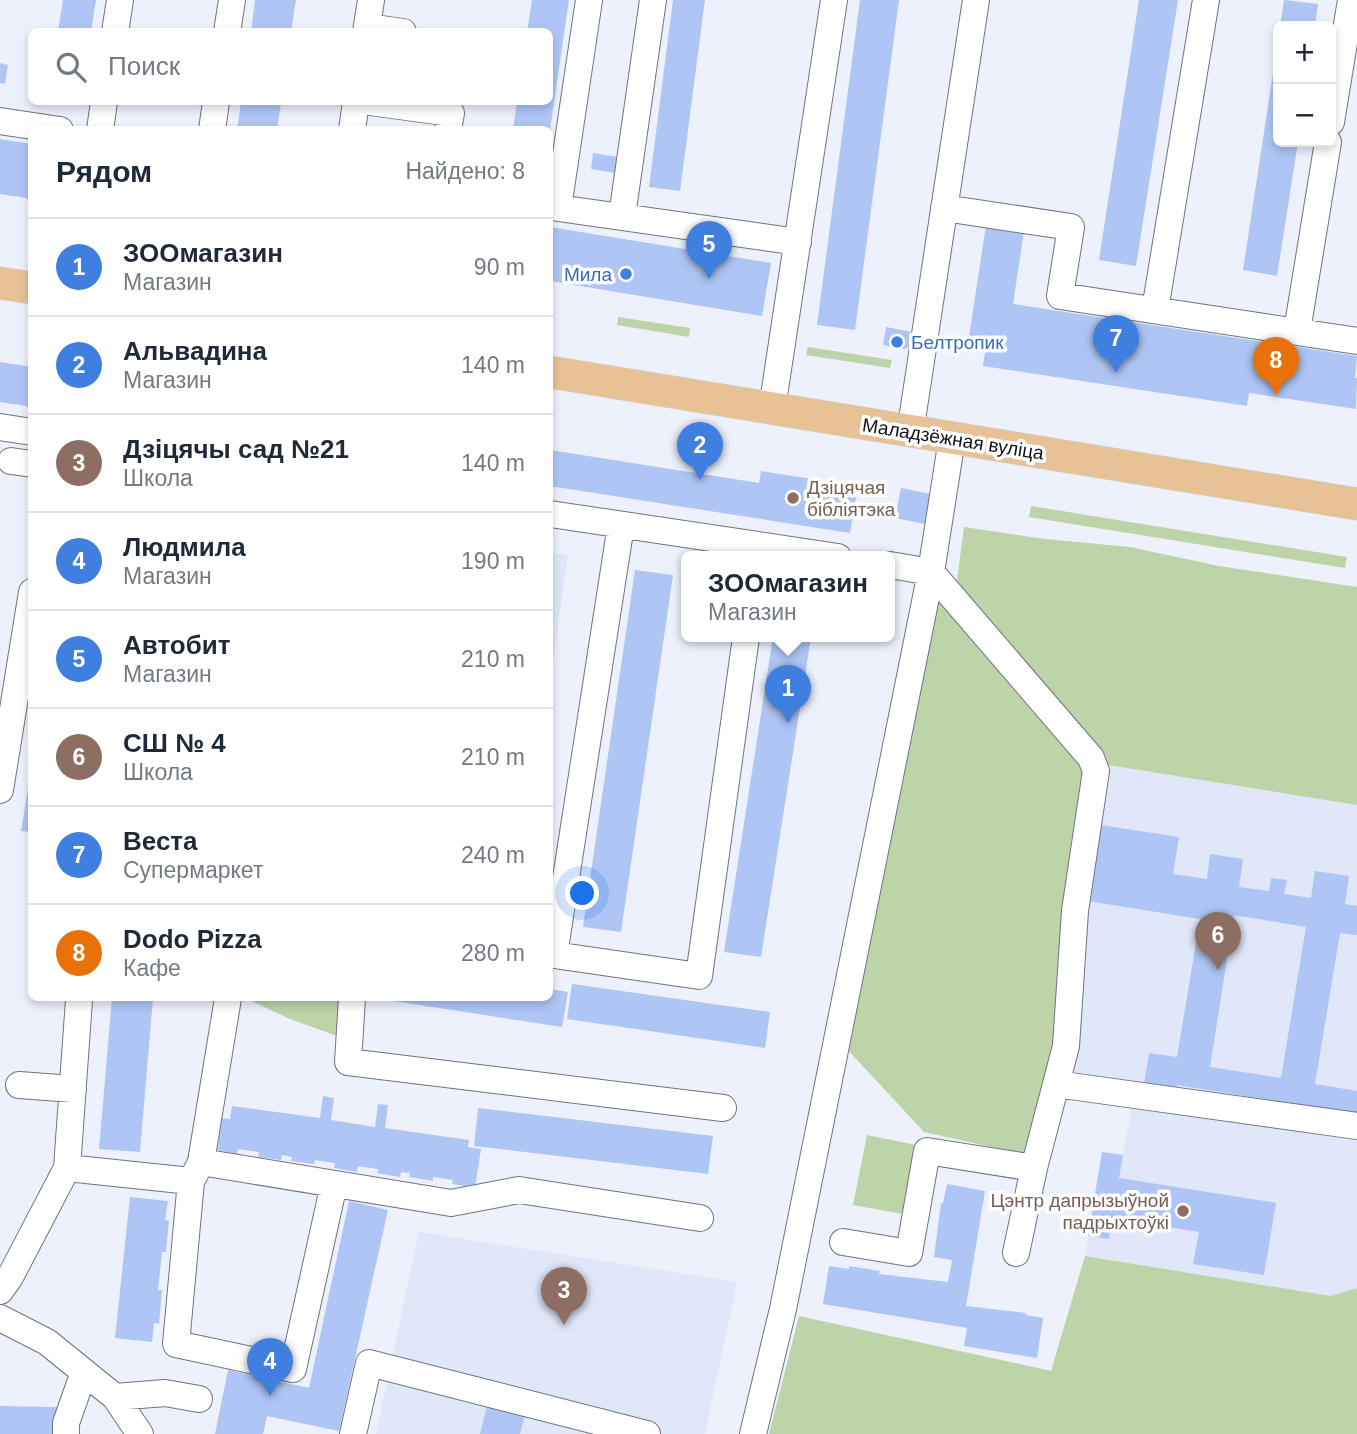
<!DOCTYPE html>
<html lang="ru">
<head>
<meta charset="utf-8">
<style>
	:root { --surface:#fff; --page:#f6f6f7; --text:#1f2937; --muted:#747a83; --line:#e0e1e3; --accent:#7c3aed }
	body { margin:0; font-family:Arial,sans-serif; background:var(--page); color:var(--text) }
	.controls { position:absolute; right:21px; top:21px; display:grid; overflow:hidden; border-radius:10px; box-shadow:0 4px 10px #0003 }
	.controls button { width:63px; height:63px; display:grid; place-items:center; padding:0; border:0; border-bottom:2px solid var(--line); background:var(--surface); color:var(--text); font:35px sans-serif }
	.you { position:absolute; left:583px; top:894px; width:24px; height:24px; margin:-18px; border:5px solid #fff; border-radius:50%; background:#1a73e8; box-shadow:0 0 0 10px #1a73e833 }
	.badge { display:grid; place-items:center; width:46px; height:46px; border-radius:50%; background:var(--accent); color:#fff; font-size:23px; font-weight:700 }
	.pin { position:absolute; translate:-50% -58px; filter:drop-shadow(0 2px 4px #0008) }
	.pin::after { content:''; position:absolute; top:37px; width:24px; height:21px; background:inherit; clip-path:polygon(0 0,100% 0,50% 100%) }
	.popup { position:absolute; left:681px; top:551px; width:214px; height:91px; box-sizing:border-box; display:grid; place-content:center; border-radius:10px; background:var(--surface); filter:drop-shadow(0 2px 5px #0005); font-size:23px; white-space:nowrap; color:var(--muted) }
	.popup b { font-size:26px; color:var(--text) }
	.popup::after { content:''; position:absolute; left:50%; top:100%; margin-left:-14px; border:14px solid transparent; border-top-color:var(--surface) }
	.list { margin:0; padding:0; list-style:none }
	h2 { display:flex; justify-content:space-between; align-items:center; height:91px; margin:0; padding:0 28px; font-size:30px }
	h2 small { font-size:23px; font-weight:400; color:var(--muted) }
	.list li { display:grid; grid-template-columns:46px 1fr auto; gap:21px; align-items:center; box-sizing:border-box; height:98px; padding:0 28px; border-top:2px solid var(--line) }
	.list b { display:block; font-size:26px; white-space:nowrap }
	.list p { margin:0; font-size:23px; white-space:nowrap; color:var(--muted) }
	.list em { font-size:23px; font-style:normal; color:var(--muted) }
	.icon { flex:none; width:38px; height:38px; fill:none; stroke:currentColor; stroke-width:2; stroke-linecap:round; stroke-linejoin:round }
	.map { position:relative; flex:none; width:1357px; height:1434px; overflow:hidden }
	.search { position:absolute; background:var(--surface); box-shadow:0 4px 10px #0003; left:28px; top:28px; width:525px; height:77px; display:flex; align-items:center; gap:18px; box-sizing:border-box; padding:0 24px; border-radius:10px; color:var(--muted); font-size:26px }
	.panel { position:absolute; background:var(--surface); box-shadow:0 4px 10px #0003; left:28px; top:126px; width:525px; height:875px; border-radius:10px }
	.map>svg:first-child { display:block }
	.built { fill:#dfe7f9 }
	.green { fill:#bcd4a7 }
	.building { fill:#aec5f5; fill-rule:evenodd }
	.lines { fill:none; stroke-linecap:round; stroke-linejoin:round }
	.minor-casing { stroke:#70747e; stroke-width:28 }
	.major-casing { stroke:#cfd0d0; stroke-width:33 }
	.minor { stroke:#fff; stroke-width:26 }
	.major { stroke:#e8c297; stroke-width:32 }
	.shop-dot { fill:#3f7fe0; stroke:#fefefe; stroke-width:2.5 }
	.education-dot { fill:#8d6e63; stroke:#fefefe; stroke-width:2.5 }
	.labels { text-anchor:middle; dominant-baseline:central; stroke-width:7; stroke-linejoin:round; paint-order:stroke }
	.shop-label { font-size:19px; fill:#366cbe; stroke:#fefefe; text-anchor:end }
	.street-label { font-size:19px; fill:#101216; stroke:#fefefe }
	.education-label { font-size:19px; fill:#785e54; stroke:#fefefe; text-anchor:start }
</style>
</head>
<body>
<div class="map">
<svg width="1357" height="1434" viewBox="0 0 1357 1434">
	<rect width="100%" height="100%" fill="#ecf1fc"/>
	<path class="built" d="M550,552L568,555L550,684Z
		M1108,765L1357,805V1300L1085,1256L1102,1152L1123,1155L1133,1101L1066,1090L1099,786Z
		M419,1232L737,1282L705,1434H376Z"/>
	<path class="green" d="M618,317L690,328L689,337L617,325Z
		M808,347L892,360L890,368L806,355Z
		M1031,506L1347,557L1345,568L1029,517Z
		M964,527L1045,539L1130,547L1219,566L1357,587V805L1108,765L1088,759L1058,1040L1028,1155L924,1132L846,1048L938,578L957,580Z
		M245,998H344L340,1037L290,1019Z
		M867,1135L916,1145L902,1214L853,1205Z
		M1085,1256L1331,1296L1357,1288V1434H769L799,1316L1051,1371Z"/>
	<path class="building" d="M63,0H96L91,32H58Z
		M255,0H296L291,32H251Z
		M532,0H569L550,130H513L517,102H550V32H527Z
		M673,0H705L680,191L649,187Z
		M860,0H899L855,330L817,325Z
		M1139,0H1178L1136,266L1099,260Z
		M1284,0L1318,4L1315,26H1280Z
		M1277,47L1278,142H1298L1277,276L1243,270Z
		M0,63L8,65L5,84L0,83Z
		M241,102H281L277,130H237Z
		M0,139L32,144V199L0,194Z
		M593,153L617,157L615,173L591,169Z
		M986,225L1024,231L1013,304L1357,356L1355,378H1357L1356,409L1249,393L1247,406L983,366L985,353L967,350Z
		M550,227L771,263L762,316L550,281Z
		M886,327L912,332L909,347L905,349L883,345Z
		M0,362L32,367V407L0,402Z
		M550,450L759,483L761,471L858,486L850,533L550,486Z
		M901,488L931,494L925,524L895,518Z
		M635,570L673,575L621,932L583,927Z
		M773,637H811L761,957L724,952Z
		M30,777H32V832L21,831Z
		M1094,824L1179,837L1173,874L1207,879L1210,854L1243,859L1239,887L1269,891L1271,878L1287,880L1284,894L1311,898L1315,871L1349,876L1345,904L1357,906V935L1340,933L1315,1084L1357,1091V1114L1177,1085L1176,1096L1143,1090L1149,1053L1177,1057L1200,919L1081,900ZM1234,915L1306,927L1281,1078L1210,1067Z
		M572,984L770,1012L765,1048L567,1019Z
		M550,989L568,992L562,1027L381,999L550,998Z
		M112,998H153L140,1152L99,1149Z
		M323,1096L334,1098L331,1120L375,1127L378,1104L388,1105L385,1128L469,1140L468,1147L481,1149L475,1188L452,1184L453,1180L433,1177V1181L409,1177L410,1173L401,1172L400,1177L377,1173L378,1169L358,1166L357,1172L334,1168L335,1163L315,1160L314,1164L291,1161L292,1157L282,1155L281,1160L258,1157L259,1152L238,1149L237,1154L218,1150L221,1118L230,1119L232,1106L320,1118Z
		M478,1108L713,1136L708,1174L474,1146Z
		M1102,1152L1123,1155L1119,1178L1276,1203L1264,1275L1193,1264L1199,1232L1112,1218L1109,1239L1088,1236Z
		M947,1184L985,1191L966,1306L1026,1313V1315L1043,1318L1037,1358L964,1346L967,1328L823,1304L829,1266L849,1269V1266L880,1271L879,1274L948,1282L952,1260L934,1257L941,1203H943Z
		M130,1197L168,1201L165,1220L169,1221L166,1252H162L158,1290H162L159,1324L154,1323L152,1342L115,1338Z
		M349,1201L388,1210L339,1431L267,1416L263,1434H215L228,1370L309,1388Z
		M488,1402L526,1411L520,1434H480Z
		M0,1406L58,1407L57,1434H0Z"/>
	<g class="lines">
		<defs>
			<path id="minor" d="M367,27L403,32
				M115,32L120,0
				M227,32L232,0
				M366,32L371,0
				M370,102L451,113L448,130
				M0,121L60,130
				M1331,122L1351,0
				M100,130L104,102
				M212,130L216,102
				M352,130L356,102
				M550,206L558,208L589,0
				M558,208L798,242
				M944,208L1071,227L1060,296L1357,341
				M622,216L653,0
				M1155,310L1206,0
				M1297,331L1328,142
				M772,409L834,0
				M0,427L32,432
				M910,433L976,0
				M11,461L32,464
				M550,514L838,557
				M0,790L32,592
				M550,955H554L621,525
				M554,955L699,976L746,637
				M352,998L348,1062L723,1108
				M1056,1084L1357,1126
				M19,1085L73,1089
				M201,1162L451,1203L519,1190L700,1218
				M67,1168L79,1000
				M194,1176L201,1162L228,998
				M843,1242L909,1253L927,1151L1034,1168L1066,1046L1075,911L1096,771L1091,758L931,572L890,565
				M1016,1253L1034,1168
				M0,1291L10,1277L67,1168L191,1181L176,1344L293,1369L334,1184
				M0,1318L47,1342L115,1397L140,1434
				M115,1397L165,1393L199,1399
				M66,1434V1423L84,1372
				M353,1434L369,1363L647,1434
				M753,1434L783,1309L931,572L952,439"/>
			<path id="major" d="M0,283L32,288
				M550,372L1357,504"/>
		</defs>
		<use href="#minor" class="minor-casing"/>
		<use href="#major" class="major-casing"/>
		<use href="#minor" class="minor"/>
		<use href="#major" class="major"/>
	</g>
	<g class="shop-dot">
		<circle cx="626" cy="274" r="7"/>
		<circle cx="897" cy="342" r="7"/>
	</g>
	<g class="education-dot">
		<circle cx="793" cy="498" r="7"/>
		<circle cx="1183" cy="1211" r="7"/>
	</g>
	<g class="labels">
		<g class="shop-label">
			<text x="612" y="274">Мила</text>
			<text x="911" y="342" text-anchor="start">Белтропик</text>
		</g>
		<g class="street-label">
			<text transform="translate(953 439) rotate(9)">Маладзёжная вуліца</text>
		</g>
		<g class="education-label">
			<text x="807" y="487">Дзіцячая<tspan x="807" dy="22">бібліятэка</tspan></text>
			<text x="1169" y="1200" text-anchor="end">Цэнтр дапрызыўной<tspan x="1169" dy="22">падрыхтоўкі</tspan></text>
		</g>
	</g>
</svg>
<div class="controls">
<button>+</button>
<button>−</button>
</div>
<div class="you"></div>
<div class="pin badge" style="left:788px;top:723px;background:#3f7fe0">1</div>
<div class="popup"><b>ЗООмагазин</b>Магазин</div>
<div class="pin badge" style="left:700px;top:480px;background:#3f7fe0">2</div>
<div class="pin badge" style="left:564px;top:1325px;background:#8d6e63">3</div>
<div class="pin badge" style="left:270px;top:1396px;background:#3f7fe0">4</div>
<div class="pin badge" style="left:709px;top:279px;background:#3f7fe0">5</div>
<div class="pin badge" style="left:1218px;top:970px;background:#8d6e63">6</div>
<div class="pin badge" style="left:1116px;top:373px;background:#3f7fe0">7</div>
<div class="pin badge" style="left:1276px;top:395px;background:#e8710a">8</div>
<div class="search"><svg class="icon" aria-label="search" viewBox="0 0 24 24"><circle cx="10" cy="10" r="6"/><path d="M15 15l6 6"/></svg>Поиск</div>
<section class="panel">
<h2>Рядом<small>Найдено: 8</small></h2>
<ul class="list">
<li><span class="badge" style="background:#3f7fe0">1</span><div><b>ЗООмагазин</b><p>Магазин</p></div><em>90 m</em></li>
<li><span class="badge" style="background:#3f7fe0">2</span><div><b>Альвадина</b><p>Магазин</p></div><em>140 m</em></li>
<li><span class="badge" style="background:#8d6e63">3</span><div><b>Дзіцячы сад №21</b><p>Школа</p></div><em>140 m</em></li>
<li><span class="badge" style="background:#3f7fe0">4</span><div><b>Людмила</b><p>Магазин</p></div><em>190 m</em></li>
<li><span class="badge" style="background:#3f7fe0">5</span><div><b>Автобит</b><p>Магазин</p></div><em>210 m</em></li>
<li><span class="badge" style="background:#8d6e63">6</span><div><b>СШ № 4</b><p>Школа</p></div><em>210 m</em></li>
<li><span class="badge" style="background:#3f7fe0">7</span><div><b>Веста</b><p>Супермаркет</p></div><em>240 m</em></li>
<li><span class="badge" style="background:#e8710a">8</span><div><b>Dodo Pizza</b><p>Кафе</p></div><em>280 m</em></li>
</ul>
</section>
</div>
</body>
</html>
